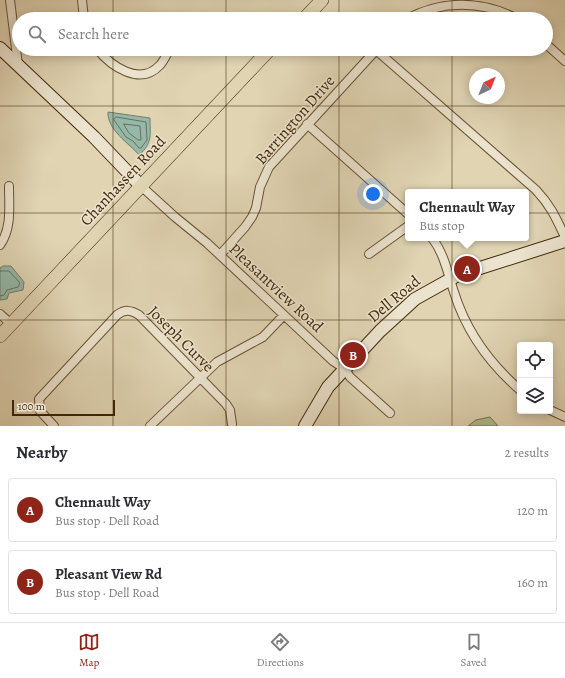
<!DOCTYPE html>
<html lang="en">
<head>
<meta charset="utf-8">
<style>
	:root { --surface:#fff; --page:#f2f2f3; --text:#2b2b33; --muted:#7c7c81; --line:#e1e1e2; --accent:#8f2418 }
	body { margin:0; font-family:Alegreya,serif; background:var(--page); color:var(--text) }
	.controls { position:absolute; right:12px; bottom:12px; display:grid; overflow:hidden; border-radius:4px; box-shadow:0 2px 10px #0003 }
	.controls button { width:36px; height:36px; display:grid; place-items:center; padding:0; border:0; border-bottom:1px solid var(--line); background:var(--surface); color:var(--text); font:20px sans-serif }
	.compass { position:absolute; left:469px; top:68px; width:36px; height:36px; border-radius:50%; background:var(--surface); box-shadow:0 2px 10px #0003; rotate:43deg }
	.scale { position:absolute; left:12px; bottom:10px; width:103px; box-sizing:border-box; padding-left:4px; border:2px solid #42280a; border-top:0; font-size:11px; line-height:14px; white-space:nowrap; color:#42280a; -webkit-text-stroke:3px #ebe3ce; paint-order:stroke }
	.you { position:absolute; left:373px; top:194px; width:14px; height:14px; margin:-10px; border:3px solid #fff; border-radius:50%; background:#1a73e8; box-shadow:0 0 0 6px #1a73e833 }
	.badge { display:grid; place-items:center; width:26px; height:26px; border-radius:50%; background:var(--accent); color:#fff; font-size:13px; font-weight:700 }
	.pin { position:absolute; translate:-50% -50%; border:2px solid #fff; box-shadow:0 1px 4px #0006 }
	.popup { position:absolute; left:405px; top:189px; width:124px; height:52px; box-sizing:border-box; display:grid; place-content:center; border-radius:4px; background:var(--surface); filter:drop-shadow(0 1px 3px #0005); font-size:13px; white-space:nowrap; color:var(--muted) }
	.popup b { font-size:15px; color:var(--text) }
	.popup::after { content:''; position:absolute; left:50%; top:100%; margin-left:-8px; border:8px solid transparent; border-top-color:var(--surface) }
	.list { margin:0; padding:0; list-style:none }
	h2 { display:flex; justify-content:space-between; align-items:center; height:52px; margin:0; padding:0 16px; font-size:17px }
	h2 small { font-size:13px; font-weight:400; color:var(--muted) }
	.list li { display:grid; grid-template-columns:26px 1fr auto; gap:12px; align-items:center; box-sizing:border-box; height:64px; margin:0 8px 8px; padding:0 8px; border:1px solid var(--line); border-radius:4px }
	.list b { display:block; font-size:15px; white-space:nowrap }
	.list p { margin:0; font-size:13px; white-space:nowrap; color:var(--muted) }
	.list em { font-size:13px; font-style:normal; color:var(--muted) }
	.icon { flex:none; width:22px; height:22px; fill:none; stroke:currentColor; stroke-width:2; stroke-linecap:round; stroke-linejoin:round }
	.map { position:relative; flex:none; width:565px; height:426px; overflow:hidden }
	.search { position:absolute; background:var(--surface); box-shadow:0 2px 10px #0003; left:12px; right:12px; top:12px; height:44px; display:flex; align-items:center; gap:10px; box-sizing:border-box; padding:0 14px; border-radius:22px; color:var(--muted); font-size:15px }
	.sheet { height:196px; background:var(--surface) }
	nav { display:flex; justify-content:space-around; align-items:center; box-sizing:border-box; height:56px; border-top:1px solid var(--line); background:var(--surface); font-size:11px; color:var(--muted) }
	nav a { display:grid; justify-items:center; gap:2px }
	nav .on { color:var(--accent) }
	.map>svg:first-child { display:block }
	.green { fill:#acbe91; stroke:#77734e }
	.water { fill:#94b8a9; stroke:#737e69 }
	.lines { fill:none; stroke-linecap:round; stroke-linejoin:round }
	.shore { stroke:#6b705a; stroke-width:1 }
	.street-casing { stroke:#6a5334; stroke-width:10 }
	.secondary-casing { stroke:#42280a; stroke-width:14 }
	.primary-casing { stroke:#42280a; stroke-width:14 }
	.street { stroke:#ebe3ce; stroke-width:8 }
	.secondary { stroke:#ebe3ce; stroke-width:12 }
	.primary { stroke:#e0d4b3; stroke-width:13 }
	.grid { fill:none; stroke:#42280a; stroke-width:1; stroke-opacity:0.55 }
	.labels { text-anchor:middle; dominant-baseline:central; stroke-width:3; stroke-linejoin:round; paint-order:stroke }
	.street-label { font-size:16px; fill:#42280a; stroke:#ebe3ce }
</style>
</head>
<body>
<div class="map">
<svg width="565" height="426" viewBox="0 0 565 426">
	<rect width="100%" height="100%" fill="#e0d4b3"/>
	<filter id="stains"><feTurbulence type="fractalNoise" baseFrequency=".005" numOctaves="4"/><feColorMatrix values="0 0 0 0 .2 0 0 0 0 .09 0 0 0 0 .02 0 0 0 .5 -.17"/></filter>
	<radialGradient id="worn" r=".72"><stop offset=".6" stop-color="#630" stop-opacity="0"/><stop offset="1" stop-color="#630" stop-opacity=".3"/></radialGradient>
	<path class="green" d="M490,417L498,426H468L476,420Z"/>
	<path class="water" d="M108,112L150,118C150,134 153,143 139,155C129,143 107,130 108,112Z
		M3,266H11L24,282L23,290L9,293L7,299L0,300V268Z"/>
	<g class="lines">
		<path class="shore" d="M116,117L146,122L147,140L141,148H139L133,141L126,137L114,120Z
			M124,124L140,126L141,140H138L129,133Z
			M0,271H9L20,283L18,287L7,290L4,295L0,296"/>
		<defs>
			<path id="street" d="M10,0L18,65
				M82,0L84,19
				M407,19C442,0 482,0 517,19
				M546,44L565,61
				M97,49C111,66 140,87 160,65C163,62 166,56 168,52
				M376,50L536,190C551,206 556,218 565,237
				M307,124L408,214
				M141,186L175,217L207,243L333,361L345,369L350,377L390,413
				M432,238C444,253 448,274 454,292C466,331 489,363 520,390
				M0,245C12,228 9,207 9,186
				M369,254L408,226
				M220,255L245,227L252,217L256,208L260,187L269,167L377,49
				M0,314L11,324
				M550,410L565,417
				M54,426L40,411L39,399L117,315C125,309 131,310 139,315L226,404L230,410L232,424
				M150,426L217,362L263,337L284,315"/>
			<path id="secondary" d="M0,48L94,137L141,186
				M305,426L328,387L380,331L415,299L458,275L565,241"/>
			<path id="primary" d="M304,19L322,0
				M0,336L270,49"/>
		</defs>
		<use href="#street" class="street-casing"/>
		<use href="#secondary" class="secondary-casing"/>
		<use href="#primary" class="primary-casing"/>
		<use href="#street" class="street"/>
		<use href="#secondary" class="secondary"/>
		<use href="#primary" class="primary"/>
	</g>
	<path class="grid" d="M113,0V19M226,0V19M339,0V19M452,0V19M113,49V426M226,49V426M339,49V426M452,49V426M0,106H565M0,213H565M0,320H565"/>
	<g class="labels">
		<g class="street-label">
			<text transform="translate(295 120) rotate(-49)">Barrington Drive</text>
			<text transform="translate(123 181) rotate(-47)">Chanhassen Road</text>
			<text transform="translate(276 288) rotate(43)">Pleasantview Road</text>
			<text transform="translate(394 299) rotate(-40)">Dell Road</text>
			<text transform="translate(181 339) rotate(45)">Joseph Curve</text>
		</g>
	</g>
	<rect width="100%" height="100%" filter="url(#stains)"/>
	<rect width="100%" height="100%" fill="url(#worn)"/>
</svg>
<div class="controls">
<button><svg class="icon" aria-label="locate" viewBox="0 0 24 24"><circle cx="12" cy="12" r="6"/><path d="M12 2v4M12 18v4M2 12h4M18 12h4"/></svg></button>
<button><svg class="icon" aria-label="layers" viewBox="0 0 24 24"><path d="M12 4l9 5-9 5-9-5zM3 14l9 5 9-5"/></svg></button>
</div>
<svg class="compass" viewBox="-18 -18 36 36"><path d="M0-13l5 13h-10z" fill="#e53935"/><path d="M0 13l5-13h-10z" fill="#7c7c81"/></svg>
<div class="scale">100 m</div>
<div class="you"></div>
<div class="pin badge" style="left:467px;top:269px">A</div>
<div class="popup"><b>Chennault Way</b>Bus stop</div>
<div class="pin badge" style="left:353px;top:355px">B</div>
<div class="search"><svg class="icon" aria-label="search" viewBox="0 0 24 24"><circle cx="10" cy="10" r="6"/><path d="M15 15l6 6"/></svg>Search here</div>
</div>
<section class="sheet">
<h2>Nearby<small>2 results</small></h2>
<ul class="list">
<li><span class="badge">A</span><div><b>Chennault Way</b><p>Bus stop · Dell Road</p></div><em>120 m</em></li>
<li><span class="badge">B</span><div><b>Pleasant View Rd</b><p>Bus stop · Dell Road</p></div><em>160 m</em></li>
</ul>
</section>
<nav>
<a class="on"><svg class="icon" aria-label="map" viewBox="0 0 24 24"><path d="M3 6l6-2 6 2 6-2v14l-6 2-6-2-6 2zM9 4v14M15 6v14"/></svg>Map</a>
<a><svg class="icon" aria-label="directions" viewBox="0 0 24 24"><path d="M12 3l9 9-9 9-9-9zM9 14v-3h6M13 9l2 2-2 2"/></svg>Directions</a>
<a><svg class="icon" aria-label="saved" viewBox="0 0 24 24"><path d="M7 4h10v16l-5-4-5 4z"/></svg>Saved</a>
</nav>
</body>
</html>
